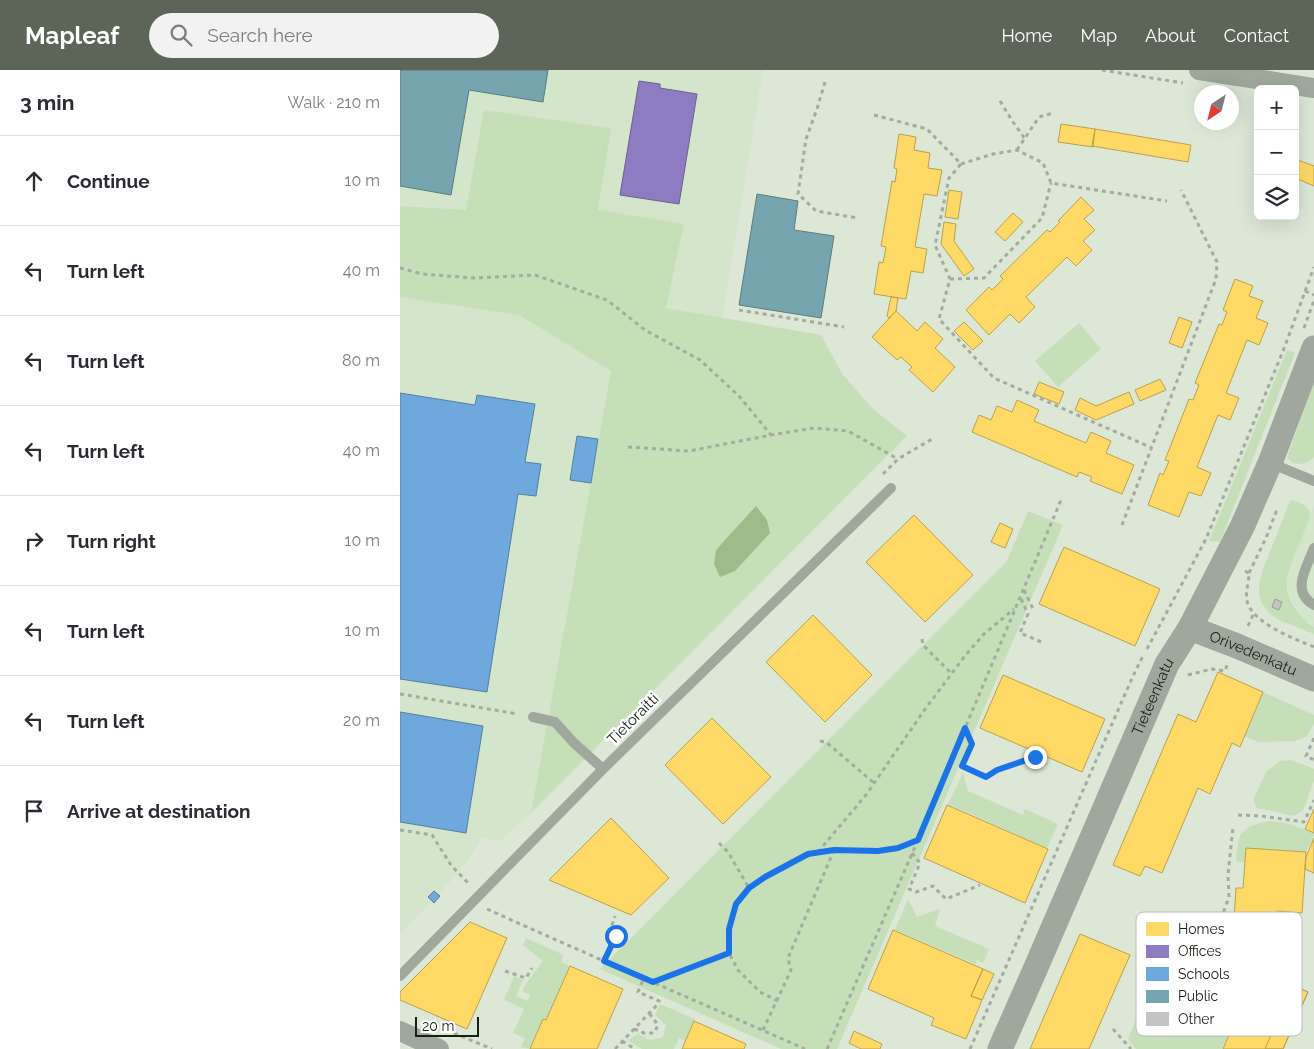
<!DOCTYPE html>
<html lang="en">
<head>
<meta charset="utf-8">
<style>
	:root { --surface:#fff; --page:#f2f2f3; --text:#2b2b33; --muted:#7c7c81; --line:#e1e1e2; --accent:#5c6558 }
	body { margin:0; font-family:Raleway,sans-serif; background:var(--page); color:var(--text) }
	.controls { position:absolute; right:15px; top:15px; display:grid; overflow:hidden; border-radius:8px; box-shadow:0 5px 20px #0002 }
	.controls button { width:45px; height:45px; display:grid; place-items:center; padding:0; border:0; border-bottom:1px solid var(--line); background:var(--surface); color:var(--text); font:25px sans-serif }
	.compass { position:absolute; left:794px; top:15px; width:45px; height:45px; border-radius:50%; background:var(--surface); box-shadow:0 5px 20px #0002; rotate:215deg }
	.scale { position:absolute; left:15px; bottom:12px; width:64px; box-sizing:border-box; padding-left:5px; border:2px solid #171f14; border-top:0; font-size:14px; line-height:18px; white-space:nowrap; color:#171f14; -webkit-text-stroke:4px #fff; paint-order:stroke }
	.stop { position:absolute; width:15px; height:15px; margin:-11px; border:4px solid #1a73e8; border-radius:50%; background:#fff }
	.stop.end { background:#1a73e8; border-color:#fff; box-shadow:0 1px 5px #0008 }
	.list { margin:0; padding:0; list-style:none }
	h2 { display:flex; justify-content:space-between; align-items:center; height:65px; margin:0; padding:0 20px; font-size:21px }
	h2 small { font-size:16px; font-weight:400; color:var(--muted) }
	.list li { display:grid; grid-template-columns:32px 1fr auto; gap:15px; align-items:center; box-sizing:border-box; height:90px; padding:0 20px; border-top:1px solid var(--line) }
	.list b { display:block; font-size:19px; white-space:nowrap }
	.list em { font-size:16px; font-style:normal; color:var(--muted) }
	.icon { flex:none; width:28px; height:28px; fill:none; stroke:currentColor; stroke-width:2; stroke-linecap:round; stroke-linejoin:round }
	.map { position:relative; flex:none; width:914px; height:979px; overflow:hidden }
	header { display:flex; align-items:center; gap:30px; box-sizing:border-box; height:70px; padding:0 25px; background:var(--accent); color:#fff }
	header strong { font-size:24px }
	nav { display:flex; gap:28px; margin-inline-start:auto; font-size:18px }
	.search { width:350px; height:45px; background:var(--page); display:flex; align-items:center; gap:12px; box-sizing:border-box; padding:0 18px; border-radius:28px; color:var(--muted); font-size:19px }
	main { display:flex }
	aside { flex:1; background:var(--surface) }
	.map>svg:first-child { display:block }
	.built { fill:#d3e6cb }
	.green { fill:#c5dfb9 }
	.water { fill:#9cbc8c }
	.homes { fill:#ffd966; stroke:#b9a14d }
	.offices { fill:#8e7cc3; stroke:#6a608e }
	.schools { fill:#6fa8dc; stroke:#557fa0 }
	.public { fill:#76a5af; stroke:#5a7d80 }
	.building { fill:#c3c5c4; stroke:#9c9f9c }
	.lines { fill:none; stroke-linecap:round; stroke-linejoin:round }
	.path { stroke:#a4aba0; stroke-width:3; stroke-dasharray:4 4; stroke-linecap:butt }
	.service { stroke:#a0a79c; stroke-width:10 }
	.minor { stroke:#a0a79c; stroke-width:20 }
	.tertiary { stroke:#a0a79c; stroke-width:25 }
	.route { stroke:#1a73e8; stroke-width:6 }
	.labels { text-anchor:middle; dominant-baseline:central; stroke-width:5; stroke-linejoin:round; paint-order:stroke }
	.street-label { font-size:15px; fill:#171f14; stroke:#fff }
	.key { fill:#fff; stroke:#b9bcb8; stroke-width:1 }
	.key-label { font-size:14px; fill:#171f14 }
</style>
</head>
<body>
<header>
<strong>Mapleaf</strong>
<div class="search"><svg class="icon" aria-label="search" viewBox="0 0 24 24"><circle cx="10" cy="10" r="6"/><path d="M15 15l6 6"/></svg>Search here</div>
<nav><a>Home</a><a>Map</a><a>About</a><a>Contact</a></nav>
</header>
<main>
<aside>
<h2>3 min<small>Walk · 210 m</small></h2>
<ul class="list">
<li><svg class="icon" aria-label="ahead" viewBox="0 0 24 24"><path d="M12 20V5M6 11l6-6 6 6"/></svg><div><b>Continue</b></div><em>10 m</em></li>
<li><svg class="icon" aria-label="left" viewBox="0 0 24 24"><path d="M17 20v-9H6M10 6l-5 5 5 5"/></svg><div><b>Turn left</b></div><em>40 m</em></li>
<li><svg class="icon" aria-label="left" viewBox="0 0 24 24"><path d="M17 20v-9H6M10 6l-5 5 5 5"/></svg><div><b>Turn left</b></div><em>80 m</em></li>
<li><svg class="icon" aria-label="left" viewBox="0 0 24 24"><path d="M17 20v-9H6M10 6l-5 5 5 5"/></svg><div><b>Turn left</b></div><em>40 m</em></li>
<li><svg class="icon" aria-label="right" viewBox="0 0 24 24"><path d="M7 20v-9h11M14 6l5 5-5 5"/></svg><div><b>Turn right</b></div><em>10 m</em></li>
<li><svg class="icon" aria-label="left" viewBox="0 0 24 24"><path d="M17 20v-9H6M10 6l-5 5 5 5"/></svg><div><b>Turn left</b></div><em>10 m</em></li>
<li><svg class="icon" aria-label="left" viewBox="0 0 24 24"><path d="M17 20v-9H6M10 6l-5 5 5 5"/></svg><div><b>Turn left</b></div><em>20 m</em></li>
<li><svg class="icon" aria-label="arrive" viewBox="0 0 24 24"><path d="M6 21V4h12l-3 4 3 4H6"/></svg><div><b>Arrive at destination</b></div></li>
</ul>
</aside>
<div class="map">
<svg width="914" height="979" viewBox="0 0 914 979">
	<rect width="100%" height="100%" fill="#dce7d6"/>
	<path class="built" d="M0,0H363L322,248L266,238L284,154L198,140L211,58L66,140L0,136Z
		M0,227L119,245L211,301L131,743L100,771L83,768L61,800L0,864Z
		M914,436V556L901,547L888,524V501Z"/>
	<path class="green" d="M84,40L211,58L198,140L284,154L266,238L421,265L443,305L473,339L507,366L131,743L211,301L119,245L0,227V136L66,140Z
		M679,253L701,279L658,317L635,291Z
		M887,280L895,283L820,472L809,471Z
		M914,313V388C905,394 894,398 887,387Z
		M893,430C901,434 910,435 910,446C906,457 902,468 897,479C888,501 880,520 897,541C901,547 907,553 914,557V564L879,550L869,543L862,534L859,524V515L862,502L890,431Z
		M628,441L663,455L437,979H381L200,899L607,491Z
		M863,622L914,645V654L906,667L895,671L858,672L844,666Z
		M891,690L914,699V711L903,741L894,746L857,738L853,730L866,702L880,691Z
		M563,703L568,721L623,745L625,739L658,754L647,778L548,734Z
		M870,751L890,754L914,763V767L906,782L847,778L845,792H837L836,789C837,783 837,775 839,769C843,756 859,753 870,751Z
		M508,829L517,847L540,839L535,856L589,879L583,893L577,890L575,894L495,860Z
		M126,868L164,885L161,892L170,896L146,950L143,949L130,979L121,977L125,968L113,963L124,939L104,930L114,906L123,910L116,926L128,931L130,925L122,921L128,911L143,891L123,875Z
		M751,914L835,951L822,979H736L728,969Z
		M260,934L295,949L286,971L279,968L274,979H242L228,970L238,964L250,970L263,967L266,955L255,945Z"/>
	<path class="water" d="M356,436L367,450L370,463L335,501L320,507L314,494L316,480Z"/>
	<path class="homes" d="M661,54L695,59L693,77L658,72Z
		M695,59L791,75L788,92L692,76Z
		M499,64L516,67L514,80L530,83L528,98L542,100L537,126L524,124L515,177L527,179L523,203L511,201L506,229L474,224L479,192L483,193L486,177L481,176L492,111L495,112L497,99L494,98Z
		M895,89L914,96V116L895,108Z
		M549,120L562,122L558,149L545,147Z
		M681,127L694,140L684,149L695,160L683,171L692,180L676,196L667,187L626,227L635,237L619,253L610,244L589,265L566,240L589,217L592,220L603,209L600,206L647,160L650,162L660,152L658,151Z
		M613,143L623,152L605,171L595,162Z
		M544,152L556,154L554,171L574,199L564,206L541,174Z
		M835,209L853,216L849,226L863,231L856,248L868,253L859,275L847,270L826,323L839,328L830,350L818,345L797,397L811,403L801,426L789,422L779,447L748,435L760,403L763,405L769,391L765,390L789,329L793,330L799,315L795,313L819,254L822,255L827,242L823,240Z
		M491,227L498,228L496,241L489,248L487,246Z
		M496,241L517,261L525,252L543,269L535,278L555,297L533,322L509,300L512,297L501,287L497,290L472,267Z
		M779,247L792,252L782,278L769,273Z
		M564,252L583,271L573,280L554,261Z
		M760,309L766,320L740,331L735,320Z
		M639,312L664,322L659,334L634,324Z
		M729,322L734,334L696,350L675,340L680,328L696,336Z
		M617,330L639,340L634,351L686,373L691,362L711,371L706,383L734,395L722,424L690,411L692,407L679,402L677,407L572,362L579,345L591,350L597,336L612,342Z
		M514,445L573,505L525,552L466,492Z
		M600,453L613,459L605,478L591,472Z
		M664,477L760,519L735,576L639,534Z
		M413,545L472,605L425,652L366,592Z
		M818,602L863,622L840,677L832,673L810,724L798,718L762,803L745,796L740,806L713,795L778,644L796,652Z
		M603,605L705,649L682,702L580,658Z
		M312,648L371,707L323,754L265,695Z
		M547,735L648,779L625,833L524,788Z
		M914,739V763L905,759Z
		M211,748L269,808L231,845L149,810Z
		M914,768V803L905,799L906,787Z
		M846,778L906,782L902,843L877,841L876,851L834,849L836,818H843Z
		M70,852L107,868L67,959L0,930V922Z
		M493,860L583,899L571,926L582,930L566,969L531,955L534,948L468,919Z
		M765,860L908,922L883,979H823L835,951L743,910Z
		M680,864L730,885L689,979H630Z
		M170,896L223,919L197,979H130L143,949L146,950Z
		M583,899L594,904L582,930L571,926Z
		M892,915L908,922L883,979H865Z
		M294,951L346,974L344,979H282Z
		M454,961L482,974L480,979H461L449,973Z"/>
	<path class="offices" d="M239,11L260,14V18L297,24L279,134L220,125Z"/>
	<path class="schools" d="M0,323L75,335L77,325L135,334L125,392L141,394L136,426L118,424L87,622L0,609Z
		M177,366L198,369L191,413L170,410Z
		M0,642L83,656L66,763L0,752Z
		M34,821L40,826L34,833L28,827Z"/>
	<path class="public" d="M0,0H148L143,32L69,20L51,125L0,116Z
		M357,124L398,131L394,160L434,166L421,248L339,235Z"/>
	<path class="building" d="M875,529L882,532L879,540L872,537Z"/>
	<g class="lines">
		<path class="path" d="M702,0L783,13
			M425,12L417,39L406,69L398,124L416,141L458,148
			M600,31L613,52L625,69
			M474,45L527,59L561,94L549,108L535,175L550,209L539,249L594,308L752,378
			M617,80L639,47L653,43
			M561,94L593,84L617,80L643,93L651,113L767,131
			M0,198L22,204L74,208L135,205L207,230L245,260L300,290L339,326L371,365
			M550,209L584,208L642,148L651,113
			M905,221L914,225
			M339,240L444,257
			M904,258L914,230
			M228,377L289,381L371,365L414,358L448,361L498,389
			M483,404L498,389L532,369
			M722,455L816,209L817,192L781,120
			M845,501L849,503C849,511 845,524 847,531C852,553 895,569 914,577
			M849,503L866,468L878,437
			M624,520L634,541
			M621,529L628,544L620,563L644,573
			M848,556L854,543
			M522,569L523,575L551,603
			M747,579L806,469L885,276L914,197
			M788,605L812,599L825,601L827,595
			M0,624L118,644
			M566,659L572,674L563,696L586,707L597,700L635,687
			M914,668L906,686L914,690
			M420,671L426,672L474,713
			M838,745L861,746L904,752L914,730
			M0,760L32,765L51,795L69,814
			M319,773L328,782L349,818
			M418,782L466,725L523,642L564,587L584,564L614,539
			M512,783L520,793L509,819L516,822L533,816L546,829L580,815
			M87,839C193,887 299,932 405,979
			M818,857L829,827L828,805L833,757
			M204,891L217,866L212,855L215,846
			M105,901L126,908L132,898
			M253,912L329,883
			M378,931L360,922L338,900L329,883V859L336,834L349,818L365,807L408,784L434,780L478,781L499,778L518,770
			M234,959L244,963H254L258,955L249,943
			M713,959L731,979
			M363,960L391,900L388,888L434,780
			M54,963L92,979
			M222,971L235,979
			M215,979L258,934L259,931L238,922L244,908
			M427,979L518,770L661,430
			M570,979L733,606L743,586"/>
		<path class="service" d="M870,393L914,411
			M914,478C907,497 890,521 914,535
			M133,647L155,652L174,673L203,699
			M0,906L203,699L491,418"/>
		<path class="minor" d="M799,0L914,18
			M0,961L39,979"/>
		<g class="tertiary">
			<path id="s1" d="M790,558L837,576L914,609"/>
			<path id="s2" d="M600,979L634,902L767,594L790,558L843,455L870,393L914,278"/>
		</g>
	</g>
	<g class="lines">
		<path class="route" d="M216,866L204,891L253,912L329,883V859L336,834L349,818L365,807L408,784L434,780L478,781L498,778L518,770L565,658L572,674L562,696L586,707L597,700L635,687"/>
	</g>
	<g class="labels">
		<g class="street-label">
			<text stroke="none"><textPath href="#s1" startOffset="68">Orivedenkatu</textPath></text>
			<text stroke="none"><textPath href="#s2" startOffset="384">Tieteenkatu</textPath></text>
			<text transform="translate(233 649) rotate(-45)">Tietoraitti</text>
		</g>
	</g>
	<rect x="736" y="842" width="166" height="124" rx="8" class="key"/>
	<rect x="746" y="852" width="23" height="14" fill="#ffd966"/>
	<rect x="746" y="875" width="23" height="13" fill="#8e7cc3"/>
	<rect x="746" y="897" width="23" height="14" fill="#6fa8dc"/>
	<rect x="746" y="920" width="23" height="13" fill="#76a5af"/>
	<rect x="746" y="942" width="23" height="14" fill="#c3c5c4"/>
	<g class="key-label">
		<text x="778" y="864">Homes</text>
		<text x="778" y="886">Offices</text>
		<text x="778" y="909">Schools</text>
		<text x="778" y="931">Public</text>
		<text x="778" y="954">Other</text>
	</g>
</svg>
<div class="controls">
<button>+</button>
<button>−</button>
<button><svg class="icon" aria-label="layers" viewBox="0 0 24 24"><path d="M12 4l9 5-9 5-9-5zM3 14l9 5 9-5"/></svg></button>
</div>
<svg class="compass" viewBox="-18 -18 36 36"><path d="M0-13l5 13h-10z" fill="#e53935"/><path d="M0 13l5-13h-10z" fill="#7c7c81"/></svg>
<div class="scale">20 m</div>
<div class="stop" style="left:216px;top:866px"></div>
<div class="stop end" style="left:635px;top:687px"></div>
</div>
</main>
</body>
</html>
